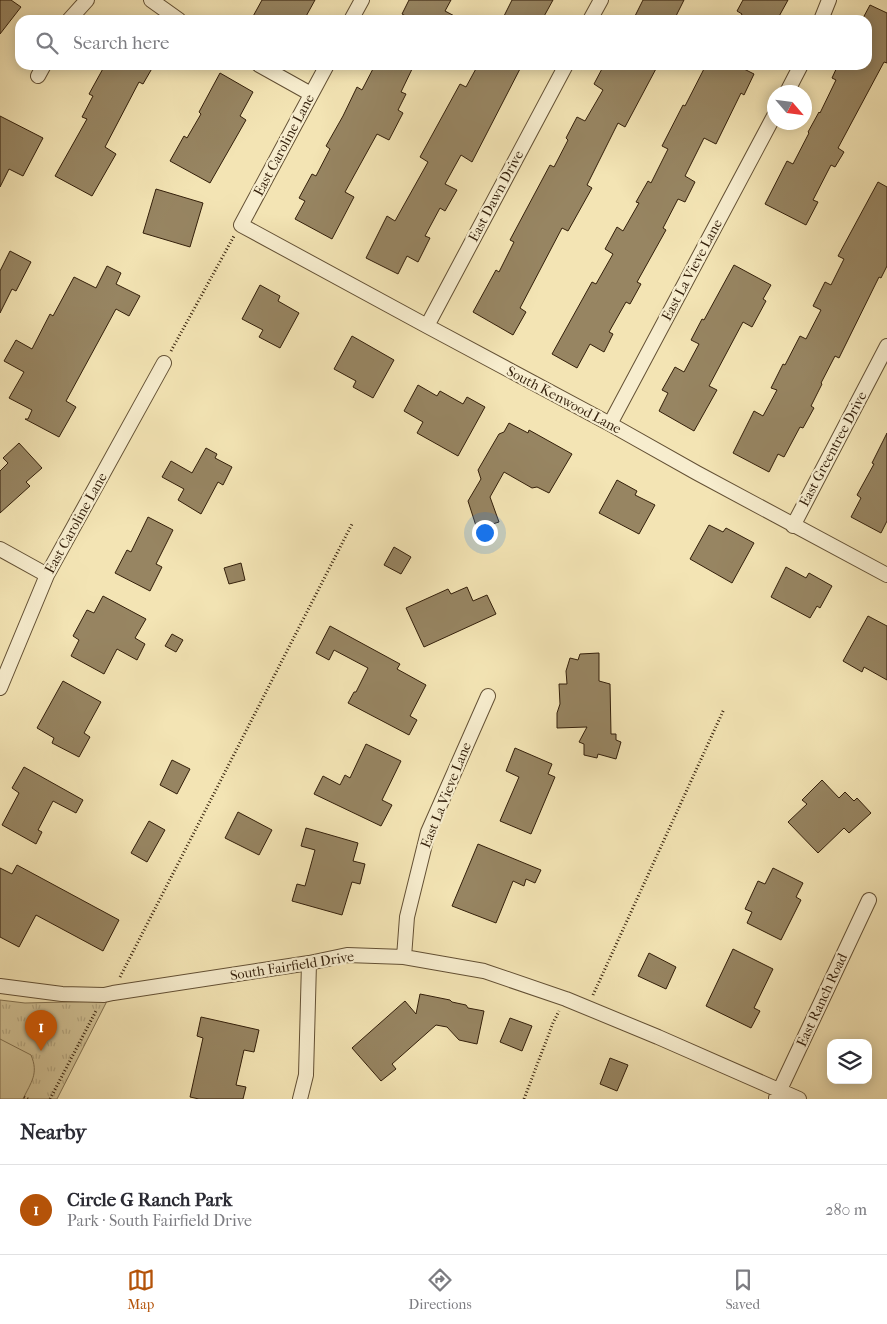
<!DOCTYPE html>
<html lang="en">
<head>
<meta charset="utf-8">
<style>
	:root { --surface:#fff; --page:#f2f2f3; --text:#2b2b33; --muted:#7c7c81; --line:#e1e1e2; --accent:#b45309 }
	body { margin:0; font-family:"IM FELL French Canon",serif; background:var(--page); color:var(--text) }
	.controls { position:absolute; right:15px; bottom:15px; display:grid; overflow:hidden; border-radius:10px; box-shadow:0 2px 12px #0003 }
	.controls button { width:45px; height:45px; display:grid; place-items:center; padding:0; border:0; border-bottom:1px solid var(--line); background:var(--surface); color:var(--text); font:25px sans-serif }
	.compass { position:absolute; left:767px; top:85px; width:45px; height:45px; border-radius:50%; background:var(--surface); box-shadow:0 2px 12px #0003; rotate:118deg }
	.you { position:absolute; left:484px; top:532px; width:18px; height:18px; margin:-12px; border:4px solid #fff; border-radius:50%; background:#1a73e8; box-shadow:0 0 0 8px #1a73e833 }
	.badge { display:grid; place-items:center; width:32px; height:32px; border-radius:50%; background:var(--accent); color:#fff; font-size:16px; font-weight:700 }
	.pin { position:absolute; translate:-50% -41px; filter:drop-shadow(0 1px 2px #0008) }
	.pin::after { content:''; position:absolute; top:26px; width:18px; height:15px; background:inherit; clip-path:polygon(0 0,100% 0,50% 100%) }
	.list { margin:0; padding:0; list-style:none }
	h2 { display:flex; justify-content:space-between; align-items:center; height:65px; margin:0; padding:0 20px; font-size:21px }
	h2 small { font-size:16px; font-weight:400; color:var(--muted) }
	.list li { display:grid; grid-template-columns:32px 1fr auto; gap:15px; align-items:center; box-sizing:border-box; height:90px; padding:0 20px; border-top:1px solid var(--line) }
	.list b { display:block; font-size:19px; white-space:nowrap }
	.list p { margin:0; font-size:16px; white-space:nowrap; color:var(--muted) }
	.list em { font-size:16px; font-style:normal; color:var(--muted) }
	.icon { flex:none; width:28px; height:28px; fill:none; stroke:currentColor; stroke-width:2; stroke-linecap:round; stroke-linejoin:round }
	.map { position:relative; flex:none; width:887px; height:1099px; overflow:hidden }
	.search { position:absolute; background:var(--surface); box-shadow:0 2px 12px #0003; left:15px; right:15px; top:15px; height:55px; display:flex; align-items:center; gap:12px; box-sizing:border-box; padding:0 18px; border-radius:15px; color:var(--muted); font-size:19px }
	.sheet { height:155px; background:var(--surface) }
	nav { display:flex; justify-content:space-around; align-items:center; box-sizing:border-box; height:70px; border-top:1px solid var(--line); background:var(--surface); font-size:14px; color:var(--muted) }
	nav a { display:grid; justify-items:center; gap:2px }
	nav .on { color:var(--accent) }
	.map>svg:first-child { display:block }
	.grass { fill:url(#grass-tufts); stroke:#827150 }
	.garden { fill:#d2c397; stroke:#827150 }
	.building { fill:#978562; stroke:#331f0a }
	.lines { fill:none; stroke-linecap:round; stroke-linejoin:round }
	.minor-casing { stroke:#635034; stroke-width:16 }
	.path { stroke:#331f0a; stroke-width:3; stroke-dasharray:1 2.5; stroke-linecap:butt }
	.minor { stroke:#f7edce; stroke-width:14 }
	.labels { text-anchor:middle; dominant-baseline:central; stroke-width:4.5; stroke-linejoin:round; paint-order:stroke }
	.street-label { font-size:14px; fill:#331f0a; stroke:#f7edce }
</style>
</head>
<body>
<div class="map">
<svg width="887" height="1099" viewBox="0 0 887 1099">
	<defs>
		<pattern id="grass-tufts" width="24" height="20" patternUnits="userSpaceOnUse" patternTransform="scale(1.25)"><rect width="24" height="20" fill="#d2c397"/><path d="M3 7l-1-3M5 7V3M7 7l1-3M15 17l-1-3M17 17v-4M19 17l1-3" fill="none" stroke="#b5a781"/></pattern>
	</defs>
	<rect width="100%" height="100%" fill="#f3e4b4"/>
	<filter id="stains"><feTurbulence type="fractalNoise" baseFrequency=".004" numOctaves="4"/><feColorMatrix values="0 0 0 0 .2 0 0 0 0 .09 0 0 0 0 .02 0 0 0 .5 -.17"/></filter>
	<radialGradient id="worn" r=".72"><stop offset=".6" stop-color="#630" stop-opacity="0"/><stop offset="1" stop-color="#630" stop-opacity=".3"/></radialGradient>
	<path class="grass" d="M0,1000L25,1003L107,1001L57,1099H0Z"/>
	<path class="garden" d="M0,1039L31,1055C39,1074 31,1082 23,1099H0Z"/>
	<path class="building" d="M0,0H11L21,7L0,34Z
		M262,0H315L304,20H251Z
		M409,0H451L445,11L462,20H413L402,14Z
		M512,0H553L542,20H502Z
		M643,0H684L674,20H633Z
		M743,0H788L777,20H739L742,14L737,11Z
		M870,5L887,13V63L884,62L838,148L844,152L835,167L831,165L813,200L818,202L806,225L765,204L787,161L793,164L809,133L808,132L819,112L820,113L836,80L832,78L838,65H867V20H862Z
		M105,65H154L143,84L139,82L105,147L116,154L92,196L55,176L87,119L82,117L93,96L89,94Z
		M375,65H414L401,92L406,94L398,110L403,113L389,140L377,134L345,192L354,197L332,239L295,219L305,201L299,198L312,174L316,176L330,149L326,146L343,116L357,87L362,90Z
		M478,65H522L472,162L461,155L445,184L457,190L445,211L440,208L425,236L430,238L418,262L407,256L398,274L366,258L387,216L395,221L428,162L420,157L460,84L466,87Z
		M604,65H658L625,127L618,123L587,185L592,188L568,231L562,228L520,308L526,312L513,335L473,312L496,270L499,272L514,242L510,240L550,165L554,167L568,140L566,138L577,117L585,121L603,90L594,84Z
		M706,65H736L754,74L744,95L741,93L716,144L704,138L685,176L695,182L685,202L678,199L663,228L666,230L637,282L641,284L630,304L626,302L609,332L613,334L604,352L590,344L577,368L552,354L592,282L596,284L613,254L605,249L617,227L623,231L639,203L636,202L648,181L651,183L668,149L662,146L683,105L685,106Z
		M220,73L253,92L240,116L246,120L210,183L170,161L184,136L187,138L201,114L199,112Z
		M0,116L43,138L23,176L9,169L0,187Z
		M878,182L887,187V266L881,278L879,277L839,358L835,356L821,383L822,384L811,406L814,408L803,428L800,427L784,457L778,454L769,472L733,453L754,411L763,416L777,390L771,388L783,364L785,365L800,336L806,339L821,310L813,306L825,282L831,285L844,259L838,256Z
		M156,189L203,203L190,247L143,233Z
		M10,251L31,262L16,291L12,289L0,313V271Z
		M734,265L771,285L763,299L766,301L752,327L743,322L709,386L717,390L694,431L659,411L668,393L662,390L675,367L684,372L699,344L691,340L702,319L704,320Z
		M107,266L121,273L116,284L140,296L129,316L116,309L66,401L76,407L59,437L25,419H28L32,410L9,398L24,372L4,361L16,340L32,349L50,314L53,316L74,277L96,288Z
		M260,285L280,296L278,301L299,313L280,348L259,337L263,330L242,319Z
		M352,336L394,360L373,398L353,387L356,381L334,369Z
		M418,385L437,396L440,391L463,404L467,397L485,407L458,456L417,433L423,422L404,411Z
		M509,423L528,433L529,430L572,454L549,493L537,487L532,488L504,472L490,497L499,522L477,529L468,501L481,479L478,470L499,434L504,432Z
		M887,433V521L881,533L851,517L861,498L857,495L874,464L872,463Z
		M19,443L42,468L26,482L30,486L0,513V471L8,463L3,458Z
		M206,448L217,454L215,458L232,467L223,485L218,482L201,514L178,500L184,489L162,477L171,461L192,473Z
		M617,480L637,491L635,495L655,505L639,534L599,513Z
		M148,517L173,530L156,564L162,567L150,591L115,573L127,550L131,552Z
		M709,525L723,532L726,528L754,543L732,583L690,559Z
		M394,547L411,557L401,574L384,565Z
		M241,563L245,580L229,584L224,568Z
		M786,567L806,578L809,573L832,586L820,608L817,606L810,618L771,597Z
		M467,587L473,601L487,595L496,614L424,647L406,608L448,589L451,594Z
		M103,596L146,619L135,638L145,644L137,660L117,649L104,674L71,656L79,640L73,636L87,610L94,613Z
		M868,616L887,626V680L864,667L862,672L843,661Z
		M330,626L400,664L397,669L426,685L410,716L417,720L409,735L348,703L354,692H356L368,668L334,650L329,660L316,653Z
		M172,634L183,640L176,652L165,646Z
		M599,653V681L610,684L611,734H616V740L621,742L616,759L598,754L597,758L584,755V744L579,742L587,727L557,728V713L560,704L559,684H567L566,671L570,658L578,660L580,654Z
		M63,681L101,702L84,733L90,737L79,757L52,743L54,738L37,728Z
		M366,744L401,761L382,800L392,805L381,826L314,794L323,776L340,785L345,775L350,778Z
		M515,748L552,764L548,774L555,777L531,834L500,821L519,777L506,771Z
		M172,760L190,769L177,794L160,785Z
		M24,767L83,800L76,813L53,801L38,830L42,832L36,844L2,825L19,793L12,788Z
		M822,780L839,798L845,792L854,801L857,798L871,813L849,833L844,828L818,853L788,822L807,804L802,800Z
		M238,812L272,830L259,855L225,838Z
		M149,821L165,830L147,862L131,853Z
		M306,828L358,843L353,861L365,864L360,884L352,882L342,915L292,901L297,884L305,886L315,850L301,846Z
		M478,844L541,870L535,883L526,879L524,886L513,881L496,923L452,906Z
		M17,865L119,920L103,951L36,915L19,947L0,937V868L12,874Z
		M773,868L803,883L796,897L801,900L781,940L747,923L752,912L745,909L758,881L765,884Z
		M733,949L773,969L754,1008L760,1011L751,1028L706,1006Z
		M649,953L676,967L666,989L638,976Z
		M420,994L450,1000L452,1002L466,1005L468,1008L484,1011L477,1044L459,1040L447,1027L436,1025L392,1064L396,1069L381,1081L352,1048L405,1001L416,1014Z
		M201,1017L259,1030L254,1052L244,1050L236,1085L246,1087L243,1099H199L190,1097L203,1038L197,1036Z
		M510,1018L532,1026L522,1051L500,1042Z
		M610,1058L628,1065L617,1091L600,1084Z"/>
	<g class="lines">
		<defs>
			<path id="minor" d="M151,0L179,20
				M69,20L87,0
				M351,20L362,0
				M590,20L601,0
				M821,20L829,0
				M259,65L311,94
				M327,65L241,225L427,326L610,424L697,473L887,575
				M38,76L44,65
				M787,92L801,65
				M427,326L566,65
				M610,424L774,116
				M793,526L887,346
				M0,549L47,575
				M0,688L47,575L164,363
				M404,957L407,917L428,832L488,696
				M0,986L62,994L104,995L113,993L309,963L347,955L404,957L484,971L566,999L658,1037L799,1099
				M776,1098L869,900
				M300,1099L306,1075L309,963"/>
		</defs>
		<use href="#minor" class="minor-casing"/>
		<path class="path" d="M171,351L234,236
			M120,977L352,524
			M593,995L724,709
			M24,1097L28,1099
			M50,1099L97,1009
			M524,1099L553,1023L559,1011"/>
		<use href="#minor" class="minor"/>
	</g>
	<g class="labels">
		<g class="street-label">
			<text transform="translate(284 145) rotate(-62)">East Caroline Lane</text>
			<text transform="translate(496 196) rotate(-62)">East Dawn Drive</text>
			<text transform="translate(692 270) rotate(-62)">East La Vieve Lane</text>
			<text transform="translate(564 400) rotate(28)">South Kenwood Lane</text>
			<text transform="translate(833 449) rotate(-62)">East Greentree Drive</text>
			<text transform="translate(76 523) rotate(-61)">East Caroline Lane</text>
			<text transform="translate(446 795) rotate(-68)">East La Vieve Lane</text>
			<text transform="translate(292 966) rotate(-9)">South Fairfield Drive</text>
			<text transform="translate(822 1000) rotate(-65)">East Ranch Road</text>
		</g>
	</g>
	<rect width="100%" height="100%" filter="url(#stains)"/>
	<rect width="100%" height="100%" fill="url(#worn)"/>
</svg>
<div class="controls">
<button><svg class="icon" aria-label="layers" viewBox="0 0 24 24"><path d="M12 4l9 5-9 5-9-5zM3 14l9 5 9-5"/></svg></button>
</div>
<svg class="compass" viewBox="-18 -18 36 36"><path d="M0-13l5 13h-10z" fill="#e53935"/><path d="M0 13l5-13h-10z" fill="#7c7c81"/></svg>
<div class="you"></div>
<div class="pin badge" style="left:41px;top:1051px">1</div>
<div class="search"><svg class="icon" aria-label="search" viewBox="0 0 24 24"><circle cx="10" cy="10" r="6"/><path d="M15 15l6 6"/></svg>Search here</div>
</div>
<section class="sheet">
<h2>Nearby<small></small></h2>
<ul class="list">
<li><span class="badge">1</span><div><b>Circle G Ranch Park</b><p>Park · South Fairfield Drive</p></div><em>280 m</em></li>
</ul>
</section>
<nav>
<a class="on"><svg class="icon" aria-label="map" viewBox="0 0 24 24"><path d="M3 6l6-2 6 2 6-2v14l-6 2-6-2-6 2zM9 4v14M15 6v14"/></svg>Map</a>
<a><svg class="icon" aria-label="directions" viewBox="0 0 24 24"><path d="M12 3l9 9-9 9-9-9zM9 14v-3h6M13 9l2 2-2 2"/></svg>Directions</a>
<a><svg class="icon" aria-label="saved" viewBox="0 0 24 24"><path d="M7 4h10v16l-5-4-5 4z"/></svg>Saved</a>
</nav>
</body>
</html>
